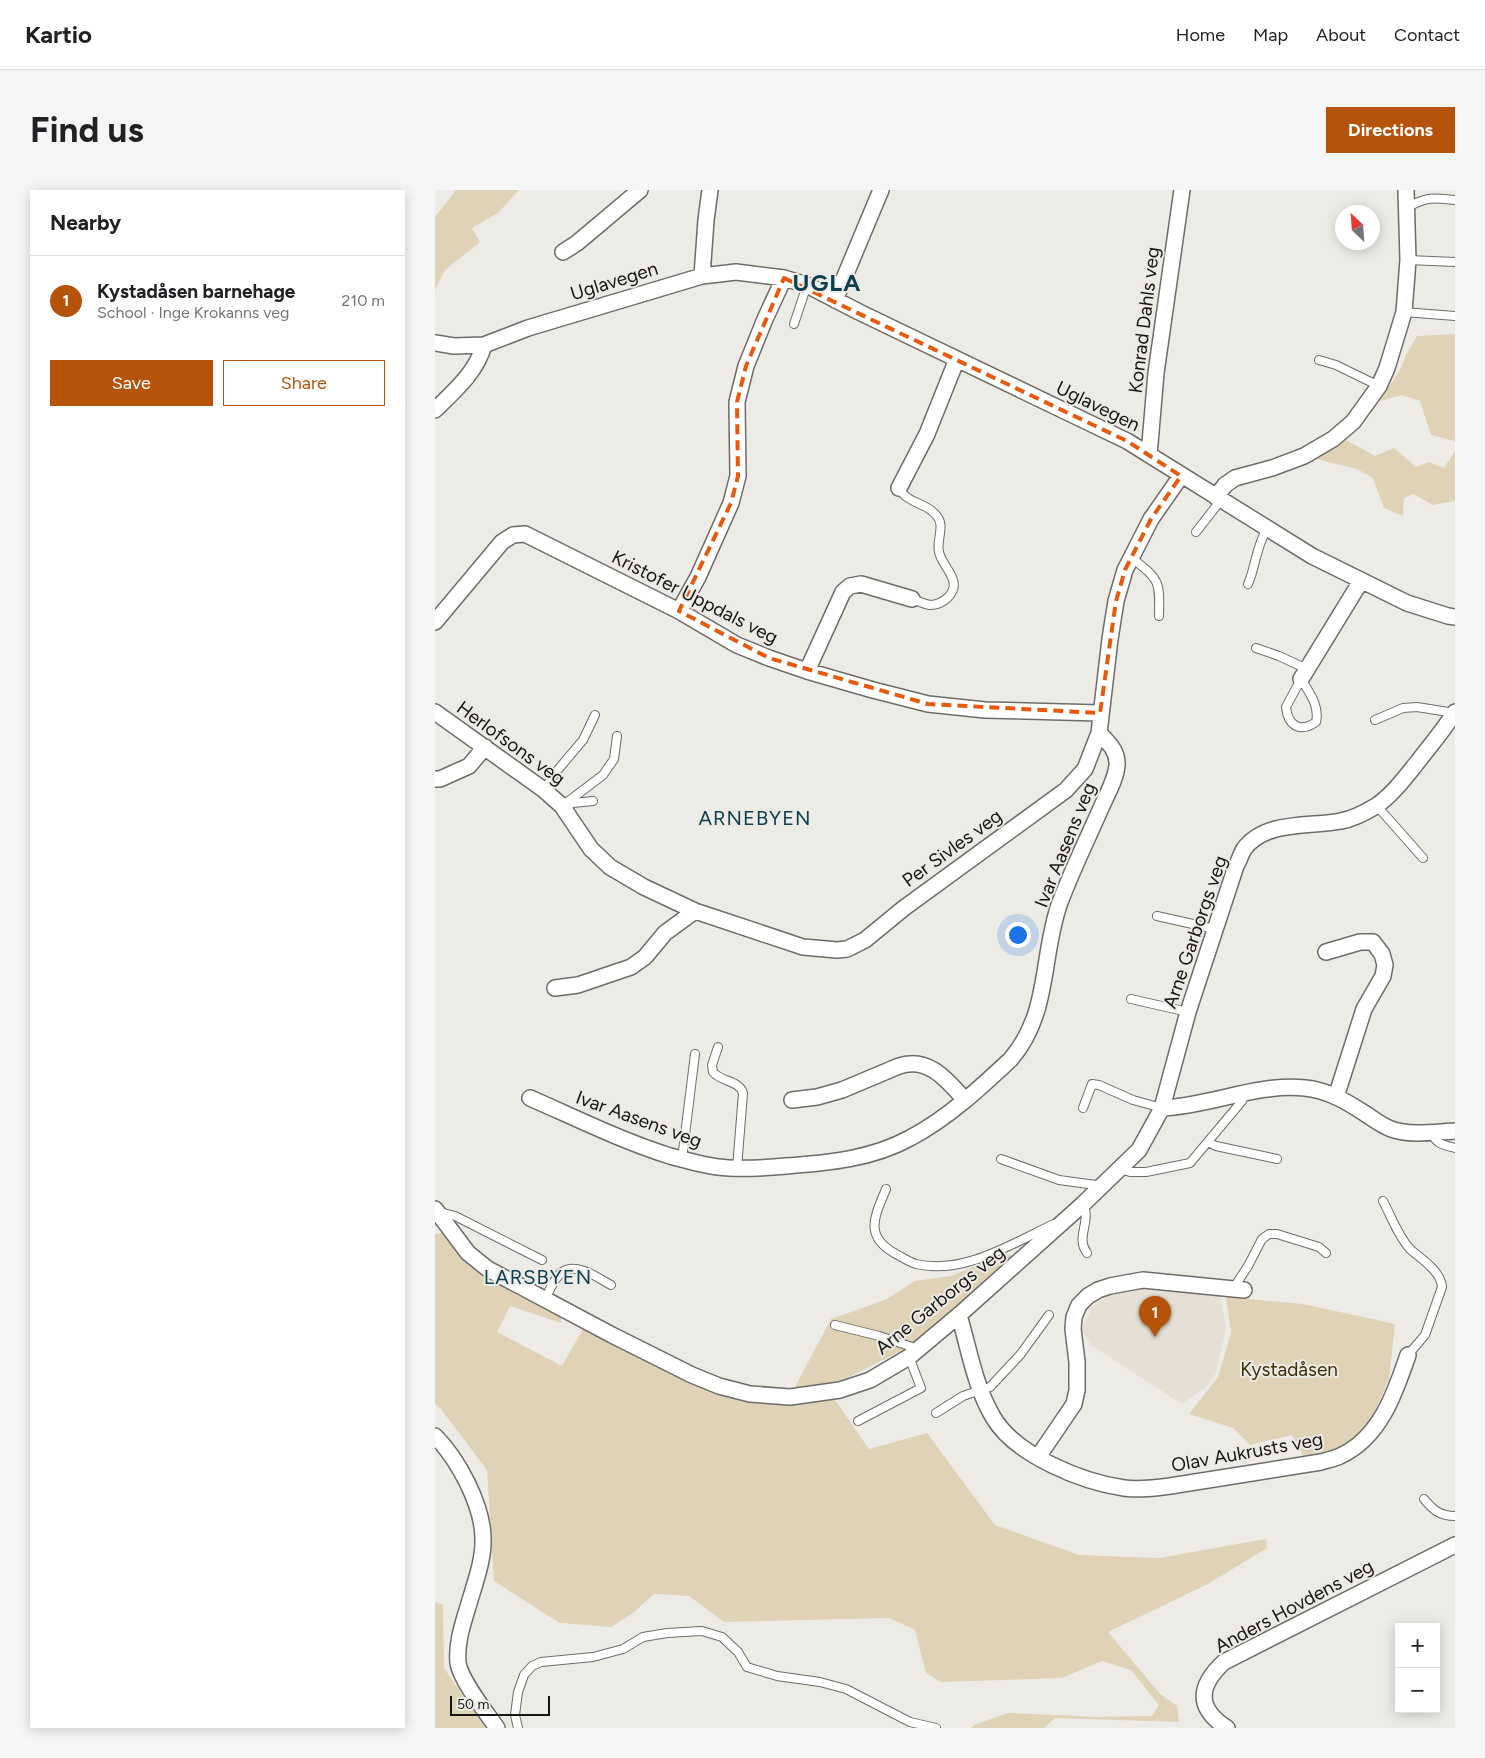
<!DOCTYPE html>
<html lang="en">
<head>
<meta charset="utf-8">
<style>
	:root { --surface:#fff; --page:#f6f6f6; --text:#202124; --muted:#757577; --line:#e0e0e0; --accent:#b45309 }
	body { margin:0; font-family:Figtree,sans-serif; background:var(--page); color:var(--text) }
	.controls { position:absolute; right:15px; bottom:15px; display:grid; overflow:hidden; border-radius:0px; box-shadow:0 2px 12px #0003 }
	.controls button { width:45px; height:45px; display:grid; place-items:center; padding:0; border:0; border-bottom:1px solid var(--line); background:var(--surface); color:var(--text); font:25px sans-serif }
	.compass { position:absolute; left:900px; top:15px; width:45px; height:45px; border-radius:50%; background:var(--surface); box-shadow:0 2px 12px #0003; rotate:335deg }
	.scale { position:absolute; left:15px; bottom:12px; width:100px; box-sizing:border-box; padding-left:5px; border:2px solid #161514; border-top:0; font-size:14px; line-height:18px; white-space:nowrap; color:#161514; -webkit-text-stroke:4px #edebe6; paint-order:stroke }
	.you { position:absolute; left:582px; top:744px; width:18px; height:18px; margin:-12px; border:4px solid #fff; border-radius:50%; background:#1a73e8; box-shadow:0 0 0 8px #1a73e833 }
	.badge { display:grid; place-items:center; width:32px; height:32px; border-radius:50%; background:var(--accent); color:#fff; font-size:16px; font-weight:700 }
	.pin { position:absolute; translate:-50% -41px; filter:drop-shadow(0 1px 2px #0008) }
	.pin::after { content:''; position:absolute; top:26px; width:18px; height:15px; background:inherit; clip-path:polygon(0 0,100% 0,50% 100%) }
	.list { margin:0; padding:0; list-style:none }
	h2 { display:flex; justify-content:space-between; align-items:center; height:65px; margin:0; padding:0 20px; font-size:21px }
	h2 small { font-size:16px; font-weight:400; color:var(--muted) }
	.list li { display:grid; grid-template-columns:32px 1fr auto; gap:15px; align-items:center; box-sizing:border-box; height:90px; padding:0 20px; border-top:1px solid var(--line) }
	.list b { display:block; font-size:19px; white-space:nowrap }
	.list p { margin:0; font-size:16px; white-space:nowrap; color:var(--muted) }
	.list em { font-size:16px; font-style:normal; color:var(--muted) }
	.actions { display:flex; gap:10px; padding:15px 20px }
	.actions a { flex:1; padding:11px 0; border:1px solid var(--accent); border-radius:0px; text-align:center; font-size:18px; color:var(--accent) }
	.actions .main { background:var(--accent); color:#fff }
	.map { position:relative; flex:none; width:1020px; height:1538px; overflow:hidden; border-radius:0px }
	header { display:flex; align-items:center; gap:30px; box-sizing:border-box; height:70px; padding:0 25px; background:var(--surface); border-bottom:1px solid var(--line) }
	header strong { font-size:24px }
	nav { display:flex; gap:28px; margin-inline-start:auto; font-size:18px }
	.intro { display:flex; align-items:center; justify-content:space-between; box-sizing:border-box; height:120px; padding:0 30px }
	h1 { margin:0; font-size:35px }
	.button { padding:12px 22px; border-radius:0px; background:var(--accent); color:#fff; font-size:18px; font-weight:700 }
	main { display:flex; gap:30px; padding:0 30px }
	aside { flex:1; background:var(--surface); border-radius:0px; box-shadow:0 2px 12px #0003 }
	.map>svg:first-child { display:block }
	.built { fill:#e5dfd4 }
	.green { fill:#dfd2b6 }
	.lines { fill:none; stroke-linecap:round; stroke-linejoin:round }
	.service-casing { stroke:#6e6c68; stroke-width:10 }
	.minor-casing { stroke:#6e6c68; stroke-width:18 }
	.service { stroke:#fff; stroke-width:8 }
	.minor { stroke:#fff; stroke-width:15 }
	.marked { fill:none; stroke:#e8590c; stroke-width:4; stroke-dasharray:10 6; stroke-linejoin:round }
	.labels { text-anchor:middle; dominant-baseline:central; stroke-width:4; stroke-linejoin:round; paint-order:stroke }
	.street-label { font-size:19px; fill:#161514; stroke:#edebe6 }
	.park-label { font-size:19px; fill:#3d2d05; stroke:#edebe6 }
	.neighbourhood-label { font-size:20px; letter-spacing:1px; fill:#0c4051; stroke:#edebe6 }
	.district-label { font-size:24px; font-weight:bold; letter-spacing:1px; fill:#0c4051; stroke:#edebe6 }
</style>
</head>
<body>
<header>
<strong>Kartio</strong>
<nav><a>Home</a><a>Map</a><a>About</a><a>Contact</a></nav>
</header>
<div class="intro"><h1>Find us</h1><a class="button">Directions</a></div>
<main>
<aside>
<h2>Nearby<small></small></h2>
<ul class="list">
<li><span class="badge">1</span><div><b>Kystadåsen barnehage</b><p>School · Inge Krokanns veg</p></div><em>210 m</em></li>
</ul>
<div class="actions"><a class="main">Save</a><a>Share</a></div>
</aside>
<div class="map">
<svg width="1020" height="1538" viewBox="0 0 1020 1538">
	<rect width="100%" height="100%" fill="#edebe6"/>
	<path class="built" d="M710,1096L785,1105L791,1138L781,1183L771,1197L747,1214L656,1155L646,1140L658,1117L676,1102Z"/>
	<path class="green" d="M21,0H84L63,23L37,38L45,52L10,80L0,100V27Z
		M1020,144V251L996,245L985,211L967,205L945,211L965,180L971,165L982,146Z
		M911,250L940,266L959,258L981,277L994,272L1009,278L1020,261V311L998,315L978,304L969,308L968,326L949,318L938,288L922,279L881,269Z
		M8,1043L43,1083L127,1127L126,1133L75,1116L62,1142L127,1176L148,1139L210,1167L288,1205L351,1214L396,1129L450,1110L480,1091L516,1086L568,1065H585L478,1155L406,1191L400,1210L434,1259L492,1243L560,1335L644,1365L724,1368L831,1349L832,1358L773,1394L673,1442L725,1504L742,1516L744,1532L620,1528L609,1538H536L539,1535L573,1523L663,1527L717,1526L724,1515L696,1480L667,1471L627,1488L506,1492L491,1483L480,1440L454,1428L289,1432L254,1406L219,1404L198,1423L176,1437L125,1433L59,1391L52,1280L5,1218L0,1214V1044Z
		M791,1107L868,1114L960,1134L954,1189L932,1239L903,1260L868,1266L857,1245L815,1255L798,1238L754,1224L783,1187L796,1143Z
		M0,1412L8,1415L9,1478L50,1538H0Z"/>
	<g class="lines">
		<defs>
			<path id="service" d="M971,18C991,7 998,7 1020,10
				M973,70L1020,72
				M969,122L1020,126
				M359,134L372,95
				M884,170L901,175L944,196
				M464,298C472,314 491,312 501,325C511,335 501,350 504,362C506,372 515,380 518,390C522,403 508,415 495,415C489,414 483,411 477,409
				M761,342L786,310
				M697,368C724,390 725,389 724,426
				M813,394C821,376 821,356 832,339
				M821,458L844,466L872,479
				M866,489C874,502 885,516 881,532C865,543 853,536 851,517Z
				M940,530L968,518L982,517L1020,523
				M109,600L121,582L148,550L160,525
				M127,616L168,585L179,569L182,546
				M942,616L988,668
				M130,617L138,613L158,611
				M722,726L780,739
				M696,809L753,822
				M283,857L277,875L278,882C286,892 304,890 308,903L302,978
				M648,918L657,894L664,895L698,910L727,918
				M996,942C1001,954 1008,955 1020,958
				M773,952L781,956L842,969
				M247,969L260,864
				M566,969L624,990L661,995L665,998
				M685,979L695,982H711L755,973L807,911L810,904
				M451,999C440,1026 428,1046 461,1064C467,1067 474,1072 481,1074C529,1085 576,1054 619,1034
				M948,1011C956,1026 963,1046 975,1059C986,1069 1006,1081 1007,1097L990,1145L973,1165
				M648,1014C657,1031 640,1047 652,1063
				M5,1022L20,1026L107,1070
				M798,1099L813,1076L827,1049L834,1044H842L884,1057L891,1063
				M110,1110C114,1101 119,1088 127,1082C142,1072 163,1088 176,1095
				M400,1135L444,1146L483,1159
				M501,1223L528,1206L555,1197L585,1165L614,1125
				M423,1231L486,1198L474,1167
				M989,1309C998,1320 1005,1326 1020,1326
				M83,1538L80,1525L83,1502L89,1485L97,1476L106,1472L158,1467L188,1459L208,1447L232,1443L267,1441L287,1447L303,1462L312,1477L342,1486L385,1492L411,1499L475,1532L501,1538"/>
			<path id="minor" d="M128,62L142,53L205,0
				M267,86L271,30L275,0
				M400,110L446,0
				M0,153L19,156L49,155L93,138L267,86L301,82L349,88L372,95L424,122L692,251L877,366L972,413L1013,426L1020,427
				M0,220C20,200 41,183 49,155
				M714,265L721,183L747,0
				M464,298L492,244L522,169
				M781,307L790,295L800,288L837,278L869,266L898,249L918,232L944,196L952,178L969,122L973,70L971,0
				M244,421L263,387L296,313L303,286L302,212L311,176L330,129L349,88
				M0,432L67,352L78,345L90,344L244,421L302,455L334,468L372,481L438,500L493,514L550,520L665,523
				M372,481L408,402L415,396L426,394L477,409
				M866,489L926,391
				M0,522L109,600L127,616L156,659L175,677L209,697L260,721
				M0,589H5L34,576L50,557
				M891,762L925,752H938L947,764L950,775L948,786L929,819L901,907
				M120,798L143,795L196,777L210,767L230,743L260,721L368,757L402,760L412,759L430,750L469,718L631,600L650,579L664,543L675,449L681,411L690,380L716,329L746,286
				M95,908C141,928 187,951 235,966C250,970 267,975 283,977C305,980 329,978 351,976C393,973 437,969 475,948C512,929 546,897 576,869C615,823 606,768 624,715C636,682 652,650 666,618C672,604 681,589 682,575C683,561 673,552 664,543
				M357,910L382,907L407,900L464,876C493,866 512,890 529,909
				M727,918C775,916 822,893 870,898C891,900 909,910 926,921C936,927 945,935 956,939C976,946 999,942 1020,941
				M0,1019L33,1063L53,1079L177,1145L257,1185L284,1196L315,1204L355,1207L405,1200L435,1190L474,1167L524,1125L648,1014L704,960L727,918L753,822L801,676C804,671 806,664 809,659C830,630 876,637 906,631C918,629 931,622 941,616C957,605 969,589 981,574C994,557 1008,541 1020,522
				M524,1125C534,1159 540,1197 558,1227C580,1265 647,1292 689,1298C705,1300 720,1298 735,1296L886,1272C892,1270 899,1269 905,1266C945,1248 960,1203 973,1165
				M0,1246C23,1269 47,1314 48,1347C49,1368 41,1390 35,1410C29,1431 21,1451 23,1473C26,1491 51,1522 62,1538
				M603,1267L639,1214L642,1200V1172L638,1139L639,1127L644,1115L653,1106L663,1100L675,1096L708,1090L809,1100
				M792,1538C761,1518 763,1496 789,1472L1020,1355"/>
		</defs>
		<use href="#service" class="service-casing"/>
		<use href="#minor" class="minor-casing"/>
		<use href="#service" class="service"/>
		<use href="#minor" class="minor"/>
	</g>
	<path class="marked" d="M349,88L692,251L746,286L716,329L690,380L681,411L665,523L493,514L334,468L244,421L296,313L303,286L302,212L311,176Z"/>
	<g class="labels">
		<g class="street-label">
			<text transform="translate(179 91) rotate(-17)">Uglavegen</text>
			<text transform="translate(709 130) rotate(-83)">Konrad Dahls veg</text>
			<text transform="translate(663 216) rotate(26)">Uglavegen</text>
			<text transform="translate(260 407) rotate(27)">Kristofer Uppdals veg</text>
			<text transform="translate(76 553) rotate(36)">Herlofsons veg</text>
			<text transform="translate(630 655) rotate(-68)">Ivar Aasens veg</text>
			<text transform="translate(517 658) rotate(-36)">Per Sivles veg</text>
			<text transform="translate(760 742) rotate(-71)">Arne Garborgs veg</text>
			<text transform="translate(204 929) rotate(20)">Ivar Aasens veg</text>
			<text transform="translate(505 1110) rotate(-39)">Arne Garborgs veg</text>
			<text transform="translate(812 1262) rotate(-10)">Olav Aukrusts veg</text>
			<text transform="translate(859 1416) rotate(-28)">Anders Hovdens veg</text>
		</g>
		<g class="park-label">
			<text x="854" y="1179">Kystadåsen</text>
		</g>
		<g class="neighbourhood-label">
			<text x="320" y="628">ARNEBYEN</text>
			<text x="103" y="1087">LARSBYEN</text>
		</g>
		<g class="district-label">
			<text x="392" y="92">UGLA</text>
		</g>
	</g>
</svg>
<div class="controls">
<button>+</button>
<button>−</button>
</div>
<svg class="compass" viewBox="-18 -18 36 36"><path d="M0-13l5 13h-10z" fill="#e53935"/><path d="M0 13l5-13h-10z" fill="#757577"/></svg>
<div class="scale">50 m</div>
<div class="you"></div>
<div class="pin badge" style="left:720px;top:1147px">1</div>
</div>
</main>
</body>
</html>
